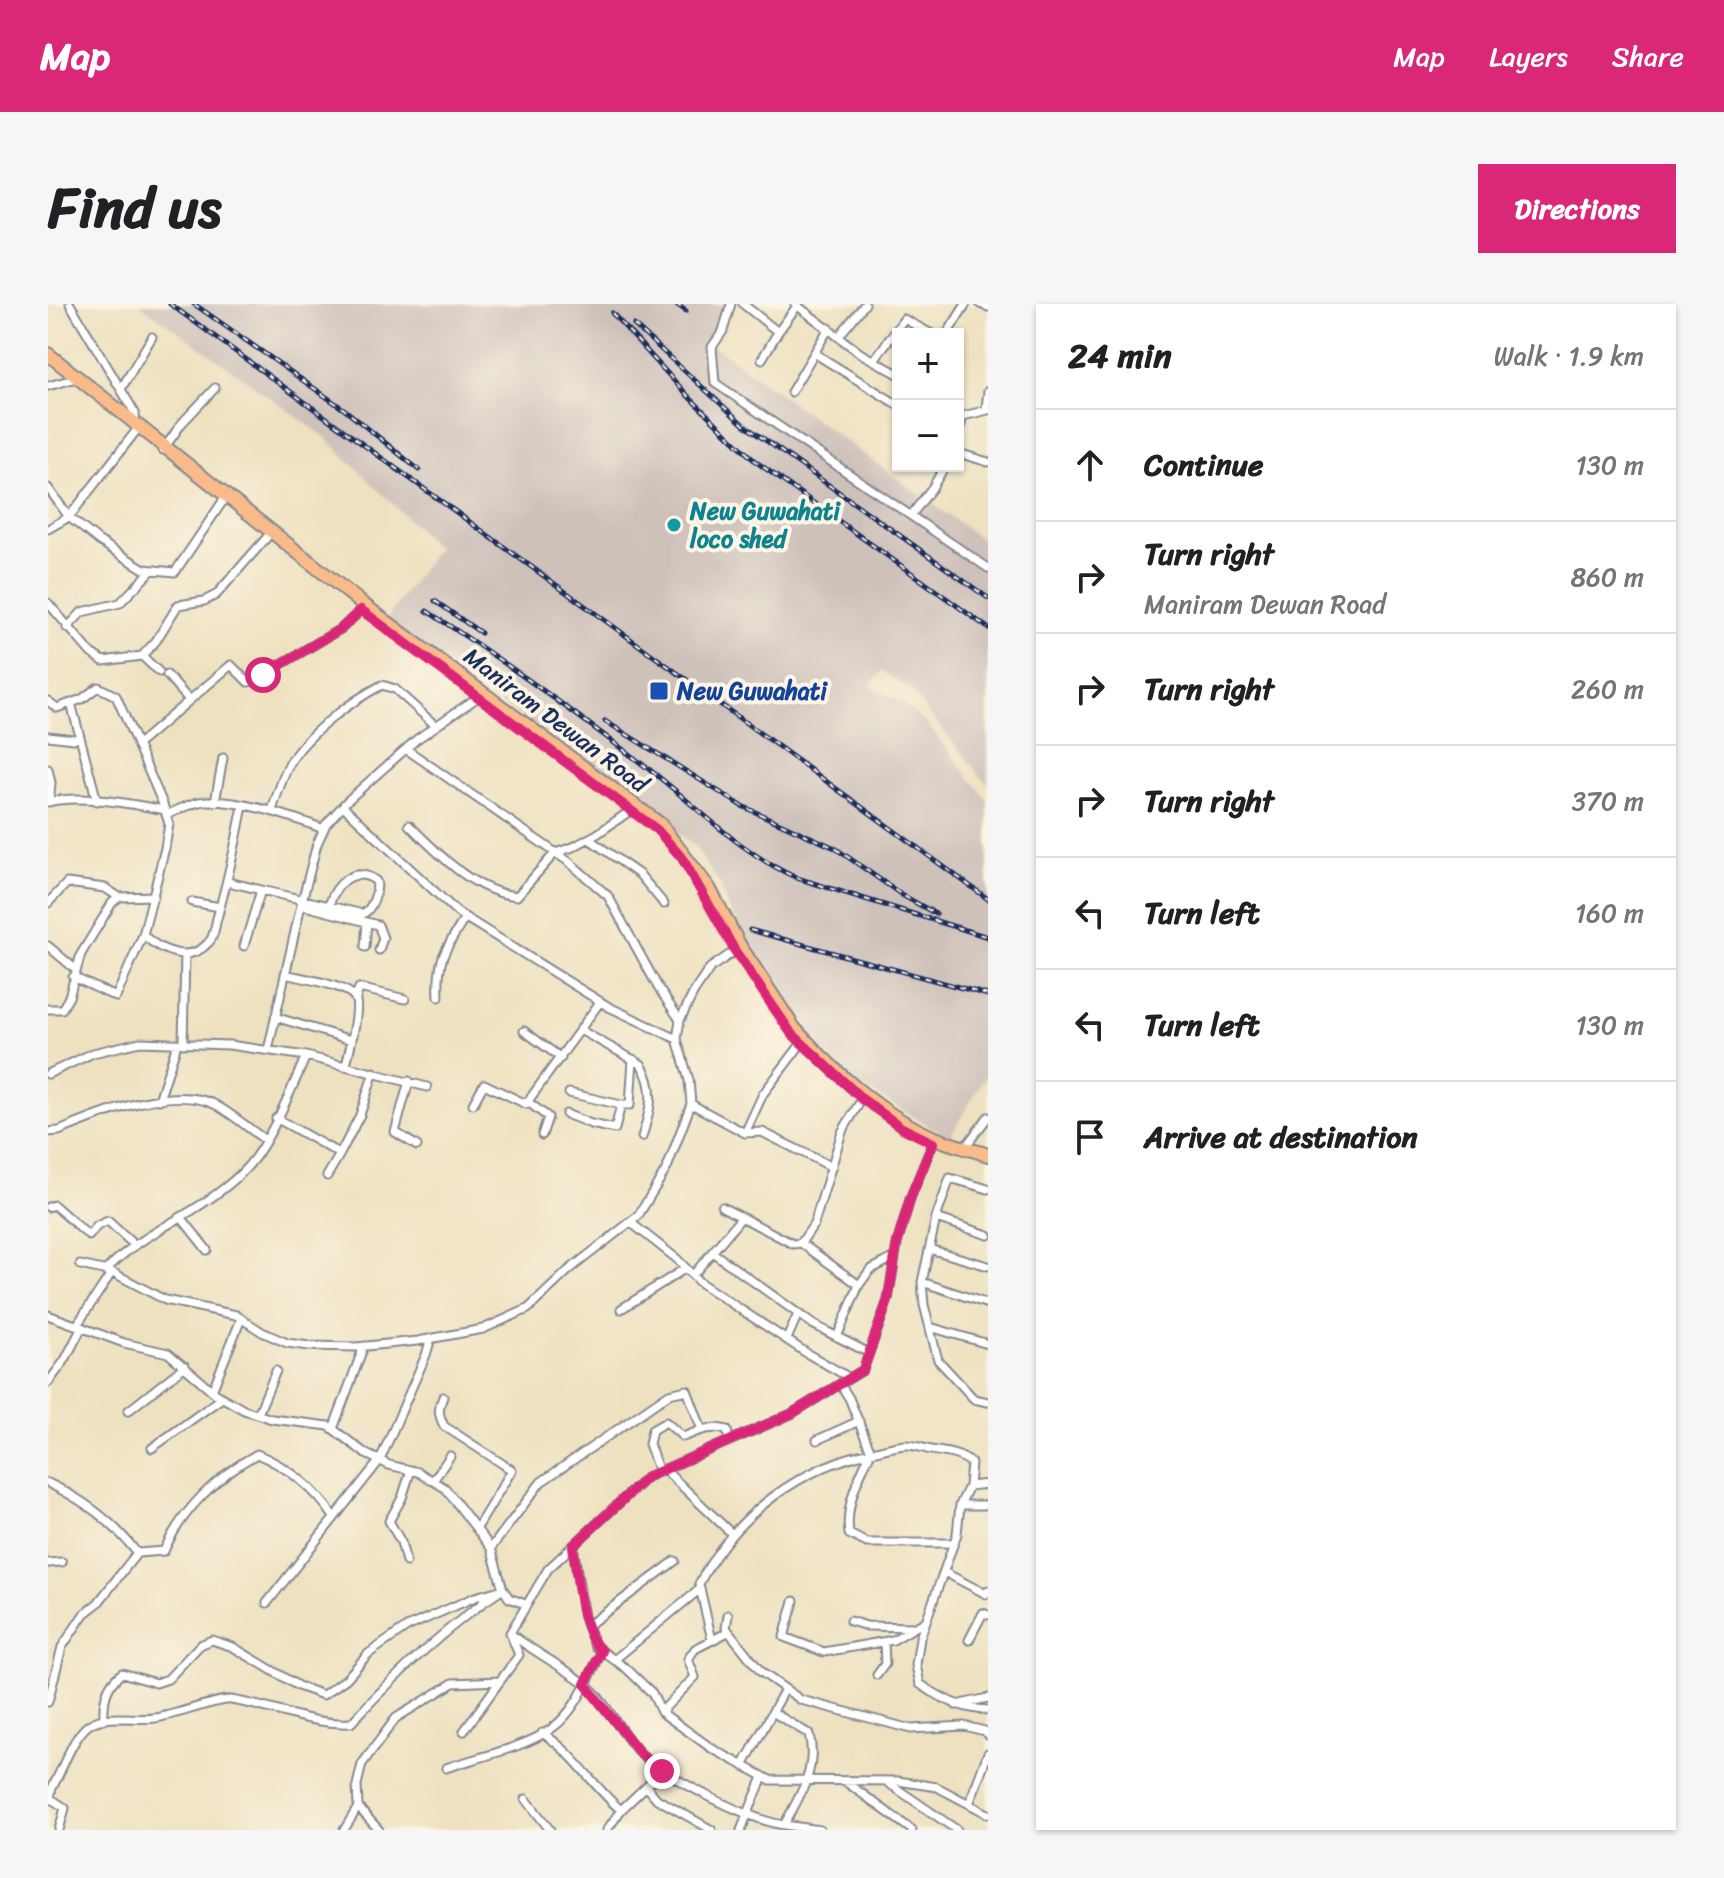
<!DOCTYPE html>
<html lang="en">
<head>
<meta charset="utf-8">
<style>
	:root { --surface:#fff; --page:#f6f6f6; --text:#202124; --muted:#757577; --line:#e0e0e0; --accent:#db2777 }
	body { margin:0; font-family:Sriracha,sans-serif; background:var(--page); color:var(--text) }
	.controls { position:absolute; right:24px; top:24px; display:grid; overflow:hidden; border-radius:0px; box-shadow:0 2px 6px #0004 }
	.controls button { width:72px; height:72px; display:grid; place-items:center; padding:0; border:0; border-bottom:2px solid var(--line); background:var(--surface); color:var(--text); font:40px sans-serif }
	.stop { position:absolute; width:24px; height:24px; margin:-18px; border:6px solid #db2777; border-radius:50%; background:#fff }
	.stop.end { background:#db2777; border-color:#fff; box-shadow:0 2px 8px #0008 }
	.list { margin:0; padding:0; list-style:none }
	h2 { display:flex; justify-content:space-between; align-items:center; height:104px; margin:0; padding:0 32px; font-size:34px }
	h2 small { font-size:26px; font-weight:400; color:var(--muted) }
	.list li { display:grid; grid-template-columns:52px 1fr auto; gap:24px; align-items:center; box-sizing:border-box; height:112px; padding:0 32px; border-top:2px solid var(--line) }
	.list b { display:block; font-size:30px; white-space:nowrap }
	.list p { margin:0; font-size:26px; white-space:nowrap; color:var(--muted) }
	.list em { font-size:26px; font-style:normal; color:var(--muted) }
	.icon { flex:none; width:44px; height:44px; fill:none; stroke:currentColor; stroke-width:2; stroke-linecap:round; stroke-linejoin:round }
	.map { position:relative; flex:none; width:940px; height:1526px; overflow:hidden; border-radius:0px }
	header { display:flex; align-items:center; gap:48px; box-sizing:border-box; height:112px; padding:0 40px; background:var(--accent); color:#fff }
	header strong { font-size:38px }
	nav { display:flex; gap:44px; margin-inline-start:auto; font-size:28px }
	.intro { display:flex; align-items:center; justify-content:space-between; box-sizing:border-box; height:192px; padding:0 48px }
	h1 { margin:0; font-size:56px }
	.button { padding:20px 36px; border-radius:0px; background:var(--accent); color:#fff; font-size:28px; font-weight:700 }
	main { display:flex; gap:48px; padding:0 48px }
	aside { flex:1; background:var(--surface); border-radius:0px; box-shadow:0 2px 6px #0004 }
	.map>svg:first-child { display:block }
	.industrial { fill:#cec1ba }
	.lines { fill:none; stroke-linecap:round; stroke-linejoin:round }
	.minor-casing { stroke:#84888f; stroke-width:11 }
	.primary-casing { stroke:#84888f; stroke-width:16 }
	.minor { stroke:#fff; stroke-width:7 }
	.primary { stroke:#fabb8b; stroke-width:12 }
	.rail-casing { stroke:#1b2f5e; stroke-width:5 }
	.rail { stroke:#fcf5e5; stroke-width:2; stroke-dasharray:6; stroke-linecap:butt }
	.route { stroke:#db2777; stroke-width:10 }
	.culture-dot { fill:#0f9aa8; stroke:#fcf5e5; stroke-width:3 }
	.transit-dot { fill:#1a4fb4; stroke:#fcf5e5; stroke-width:3 }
	.labels { text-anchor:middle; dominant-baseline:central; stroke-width:8; stroke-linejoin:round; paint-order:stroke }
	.culture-label { font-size:24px; font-weight:bold; fill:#0d838f; stroke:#fcf5e5; text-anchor:start }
	.transit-label { font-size:24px; font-weight:bold; fill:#164399; stroke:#fcf5e5; text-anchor:start }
	.street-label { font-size:24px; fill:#1b2f5e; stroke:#fcf5e5 }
</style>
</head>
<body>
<header>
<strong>Map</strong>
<nav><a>Map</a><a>Layers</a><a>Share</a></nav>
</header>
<div class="intro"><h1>Find us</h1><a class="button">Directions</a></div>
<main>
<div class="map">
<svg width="940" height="1526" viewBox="0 0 940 1526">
	<rect width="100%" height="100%" fill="#fcf5e5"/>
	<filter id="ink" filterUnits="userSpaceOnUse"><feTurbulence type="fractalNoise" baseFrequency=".0125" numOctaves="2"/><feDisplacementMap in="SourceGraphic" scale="16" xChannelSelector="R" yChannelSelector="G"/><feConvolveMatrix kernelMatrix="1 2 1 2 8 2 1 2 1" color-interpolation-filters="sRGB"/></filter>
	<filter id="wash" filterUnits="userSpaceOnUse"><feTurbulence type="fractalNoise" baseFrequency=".006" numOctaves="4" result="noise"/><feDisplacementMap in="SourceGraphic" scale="32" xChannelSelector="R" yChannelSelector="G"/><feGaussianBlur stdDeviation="1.8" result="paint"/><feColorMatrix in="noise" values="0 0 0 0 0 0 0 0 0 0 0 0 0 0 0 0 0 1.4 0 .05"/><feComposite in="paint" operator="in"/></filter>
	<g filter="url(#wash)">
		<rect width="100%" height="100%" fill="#eee1c0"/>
		<path class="industrial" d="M92,0H681L659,37L940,240V481L861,385L834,367L822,382L852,397L879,420L940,496V768L901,834L807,778L740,712L683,608L672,580L647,543L581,488L337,317L389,244L277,133Z"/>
	</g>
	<g filter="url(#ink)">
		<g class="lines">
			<defs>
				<path id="minor" d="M683,0L675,27L664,43L667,79L940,264
					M695,0L730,28L714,55
					M747,0L812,49L850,70
					M932,0L940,3
					M730,28L749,2
					M899,30L918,0
					M791,32L817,0
					M766,49L850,101
					M826,56L856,15L884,30
					M0,82L29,74
					M73,85L104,33
					M743,88L781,24
					M938,105L940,87
					M910,109L915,112L940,106
					M910,131L915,112
					M115,146L134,119L167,84
					M910,149L940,158
					M0,184L21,213L51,237L96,265L127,268L179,191
					M864,210L884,184L897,162
					M0,225L21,213L88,127L87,109L22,0
					M0,299L43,349L55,357L94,352L108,337L130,301L156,297L168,291L221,231
					M19,324L34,308L72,299L104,266
					M94,352L111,368
					M119,371L141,396
					M0,397L9,404L34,395L50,383L68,392L115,500L121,520L117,544L95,631C113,647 141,660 160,639C167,633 167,619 170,611C180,574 188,539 195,502
					M23,399L49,497
					M0,432L26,435L31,433
					M89,441L183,361L200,378L205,377L294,324L317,302
					M358,445L521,558L560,592L611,685L632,716
					M0,465L3,479L1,498
					M0,498C33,490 83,500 117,506
					M167,498L175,454
					M296,503L410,609L561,703L629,735
					M224,507C229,490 234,474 242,459C258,430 305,396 334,381L347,385L388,422
					M118,511C131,506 145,497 160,497C198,497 241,512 276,525
					M361,521C391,550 425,588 469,592L507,549L525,543L549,530L582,507
					M541,535L592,571L616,600
					M180,578L315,610C324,605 331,587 328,577C306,561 287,580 281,602
					M144,598L172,603
					M0,599L19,579L57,584L71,593
					M253,601L330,621L335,634L331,646
					M0,642L27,665
					M196,642L213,586
					M317,643L319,618
					M237,670C252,674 300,681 307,694C313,705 301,747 298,761
					M25,673L68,693L95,631
					M391,693C389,654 397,646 417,614
					M308,695L311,684L357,695
					M0,705H14L21,693L33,650L64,599L71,593L106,592
					M227,713L303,736
					M532,726L593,760C609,785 602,807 594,833
					M476,727L513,754
					M135,740L137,650
					M220,746L253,601L269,540L278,520L299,497L369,435L430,393L433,388
					M0,770L45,749L92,738L181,741L258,752L379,783
					M361,777L347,828L369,842
					M521,789L573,801H582L585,755
					M111,796L129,740
					M480,798L500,813L494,831
					M425,800L436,780L478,800L552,698
					M643,800L697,829L714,828L784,863
					M518,810L543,820L567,825L573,801
					M228,814L292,850L279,872
					M0,828L11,827C52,810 123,780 166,800C183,809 200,824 216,835
					M697,829L715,790L753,740
					M915,846L940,813
					M292,850L312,811L326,768
					M940,885L902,874L888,914L874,978L876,1001L890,1056L926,1095L940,1098
					M0,903L6,901L41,932L49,922L60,917L86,941
					M674,903L745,940L753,939L766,920L794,828L817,790
					M133,913L159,946
					M888,914L940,931
					M582,918L629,955L651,978L760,1050L802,1074
					M753,939L811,981
					M881,945L940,962
					M664,948L766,1021L819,1048
					M32,961L64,968L117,996L188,1011L214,1028L239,1039L261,1042L308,1043L370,1037L435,1025L480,1005L521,966L590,912L619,864L643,800L641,776L629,735L632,716L646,688L662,664L687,647
					M57,967C83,940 112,926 143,907C164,894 190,876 205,856C225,830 245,782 258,752
					M645,971L693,914
					M874,978L940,1000
					M573,1005L638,964
					M0,1011L76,1039L120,1049L168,1090L196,1106L224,1115L281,1122L318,1150L341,1161L370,1168L397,1184L443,1244L455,1285L461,1294L477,1300
					M29,1021L64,968
					M882,1023L940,1040
					M789,1033L811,981L822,966L847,953
					M739,1035L750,1010
					M0,1079L17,1056L34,1023
					M792,1080L801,1094L823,1148C810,1174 797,1202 801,1230L819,1239H906
					M164,1087L193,1015
					M395,1093C390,1105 390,1110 396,1122L464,1166L429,1224
					M80,1107L137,1062
					M210,1110L228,1067
					M285,1125L316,1042
					M769,1136L811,1117
					M104,1144L174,1094
					M616,1165L684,1230
					M611,1168L601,1140L604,1126L618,1118L635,1133C650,1127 663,1121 679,1126L681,1137
					M385,1177L402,1152
					M0,1179C36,1196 65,1217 89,1249
					M921,1182L940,1180
					M912,1201H940
					M525,1242L536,1313L547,1342L579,1365L604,1389L613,1408L663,1444L722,1476L850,1477L889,1483L940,1510
					M443,1244L493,1178L621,1090L639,1086L654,1126
					M358,1258L353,1238L341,1217L354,1194L363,1166
					M0,1259L14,1258
					M896,1268L938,1290L940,1287
					M746,1297L736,1333L776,1348L845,1336L878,1317
					M219,1299L332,1156L378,1051L383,1034
					M680,1311L678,1324L713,1368L753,1396L863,1425L916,1422L937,1427L940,1431
					M802,1317L819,1322L865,1323
					M539,1322L627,1257
					M463,1330C486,1348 512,1361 535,1378C554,1392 572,1427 589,1446C614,1472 701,1516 736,1521
					M664,1336L651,1280C686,1211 753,1162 828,1147C838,1145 849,1141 859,1141C866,1141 875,1144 883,1146C896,1148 913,1150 923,1159L921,1182L912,1201L909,1230L872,1334L868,1361L872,1380C894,1395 913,1405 940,1406
					M921,1336L935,1309L940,1311
					M566,1356L652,1285
					M829,1371L837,1360L836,1338
					M0,1398L14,1343L36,1310L50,1299L89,1249L116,1247C134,1206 170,1171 209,1150C240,1163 267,1185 286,1213
					M908,1401L940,1394
					M613,1408L647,1373L640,1355L647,1345L680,1328
					M726,1409L761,1430C770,1464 752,1492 736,1521L772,1526
					M416,1427L452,1377
					M494,1429C527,1449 544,1482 573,1506
					M695,1462L736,1387
					M398,1464C430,1453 476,1444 503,1425C528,1408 541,1373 554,1347
					M798,1478L864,1526
					M839,1478L909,1526
					M598,1482L609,1495L664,1526
					M478,1495L502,1526
					M921,1500L940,1449
					M11,1526L17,1504L2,1494L4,1484C14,1466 22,1440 36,1425C52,1407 85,1417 107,1414C125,1412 172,1394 183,1396C224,1402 262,1421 303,1419C348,1370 399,1322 455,1285L427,1293L359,1323L320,1350L298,1375L275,1391L250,1382L185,1343L164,1336L152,1341L120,1375L108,1379L74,1369C58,1381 55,1396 56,1416
					M296,1526L310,1503
					M331,1526L310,1503L309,1481L314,1460L348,1414L405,1379L452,1377L471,1351L462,1329L500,1265L599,1173L743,1110L815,1066L840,996L849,940L863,892L887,834
					M559,1526L573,1506L614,1467
					M693,1526L715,1473"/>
				<path id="primary" d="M0,50L316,301L612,520L661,584L692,642L746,724C785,766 833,812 887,834C904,841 922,845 940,851"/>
			</defs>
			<use href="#minor" class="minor-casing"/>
			<use href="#primary" class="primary-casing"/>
			<use href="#minor" class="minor"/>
			<use href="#primary" class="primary"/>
			<defs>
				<path id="rail" d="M122,0L940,595
					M146,0L297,106L371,166
					M628,0L638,7
					M564,9L641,93L707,157L940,324
					M586,21L696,121L940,294
					M387,297L433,329
					M379,307C456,357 529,410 602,466C651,504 692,549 749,574L940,633
					M557,417L694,502L787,544L854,591L888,610
					M702,626L940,691"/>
			</defs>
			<use href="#rail" class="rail-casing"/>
			<use href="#rail" class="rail"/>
		</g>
	</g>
	<g class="lines" filter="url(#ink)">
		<path class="route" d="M215,371L294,324L313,306L609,526L634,554L687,647L743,729L814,795L854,824L885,839L863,892L849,940L840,996L815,1066L743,1110L599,1173L525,1242C529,1269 532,1330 554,1347L537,1380L591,1448L614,1467"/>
	</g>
	<circle class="culture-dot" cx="626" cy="221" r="8"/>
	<rect class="transit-dot" x="601" y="377" width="20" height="20" rx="4"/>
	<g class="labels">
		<g class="culture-label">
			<text x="642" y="207">New Guwahati<tspan x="642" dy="28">loco shed</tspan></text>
		</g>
		<g class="transit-label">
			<text x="629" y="387">New Guwahati</text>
		</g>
		<g class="street-label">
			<text transform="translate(508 416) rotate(37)">Maniram Dewan Road</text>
		</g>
	</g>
</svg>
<div class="controls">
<button>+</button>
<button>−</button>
</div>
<div class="stop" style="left:215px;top:371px"></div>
<div class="stop end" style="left:614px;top:1467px"></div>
</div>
<aside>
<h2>24 min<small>Walk · 1.9 km</small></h2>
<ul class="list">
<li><svg class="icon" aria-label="ahead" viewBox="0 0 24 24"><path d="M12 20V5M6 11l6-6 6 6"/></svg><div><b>Continue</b></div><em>130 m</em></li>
<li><svg class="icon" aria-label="right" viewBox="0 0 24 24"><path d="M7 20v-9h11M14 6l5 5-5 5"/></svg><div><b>Turn right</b><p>Maniram Dewan Road</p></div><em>860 m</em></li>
<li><svg class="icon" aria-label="right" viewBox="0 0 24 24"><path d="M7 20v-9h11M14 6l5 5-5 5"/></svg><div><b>Turn right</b></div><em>260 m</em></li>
<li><svg class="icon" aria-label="right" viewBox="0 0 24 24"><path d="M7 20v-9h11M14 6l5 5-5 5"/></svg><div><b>Turn right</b></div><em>370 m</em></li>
<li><svg class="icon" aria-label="left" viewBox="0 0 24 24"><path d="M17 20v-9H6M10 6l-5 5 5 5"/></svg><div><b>Turn left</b></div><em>160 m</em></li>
<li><svg class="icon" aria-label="left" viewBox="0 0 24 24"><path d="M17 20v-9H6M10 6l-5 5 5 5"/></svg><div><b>Turn left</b></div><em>130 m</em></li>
<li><svg class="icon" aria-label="arrive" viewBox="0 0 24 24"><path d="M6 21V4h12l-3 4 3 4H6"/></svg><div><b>Arrive at destination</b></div></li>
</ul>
</aside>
</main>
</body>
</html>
